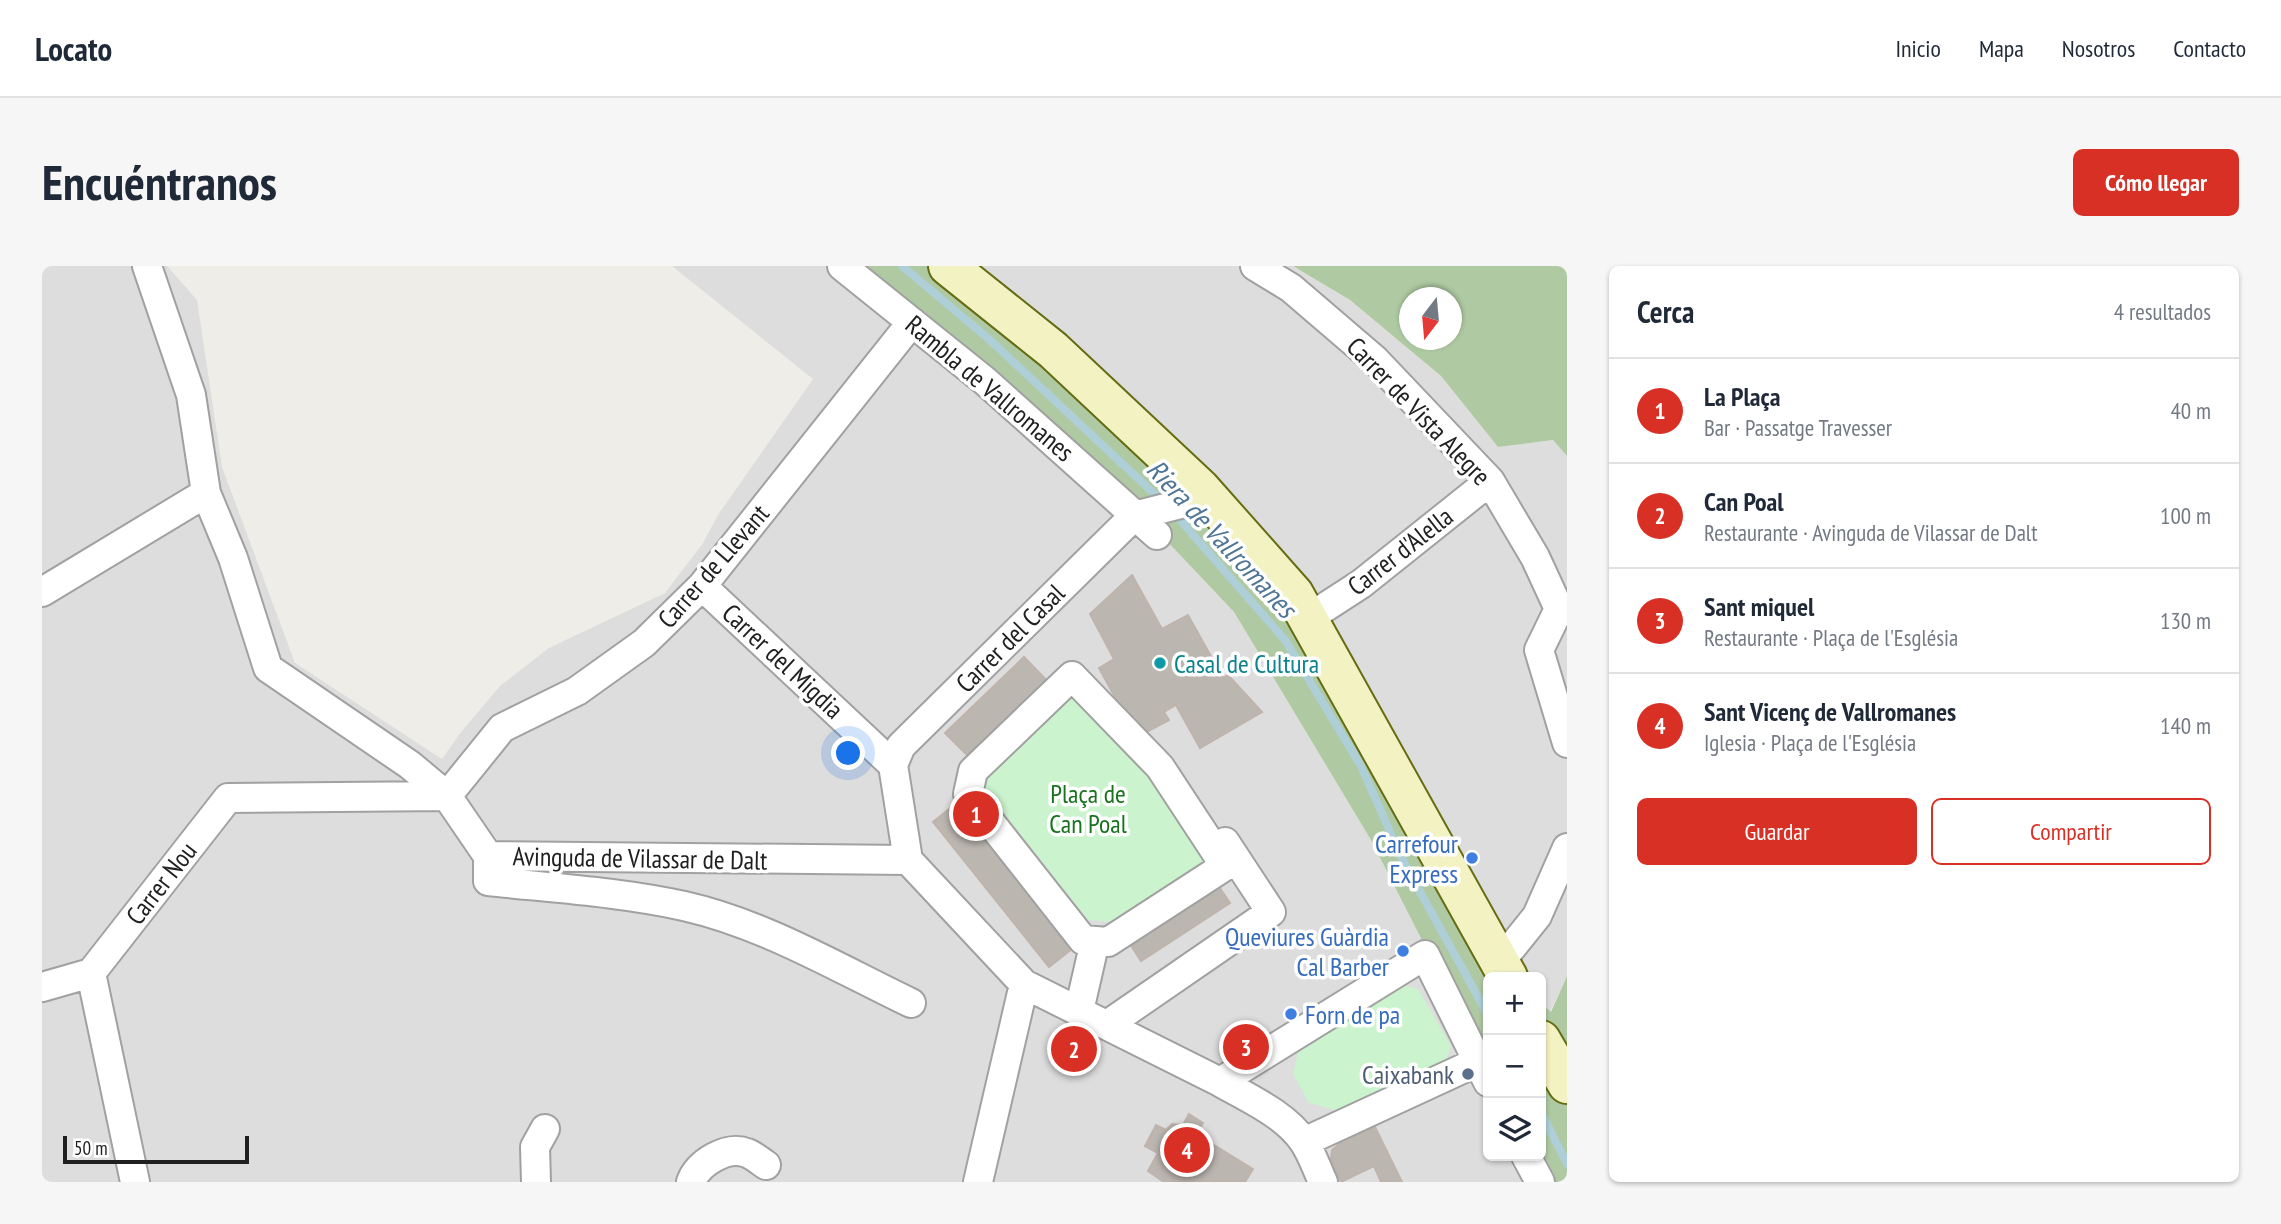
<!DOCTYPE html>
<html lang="es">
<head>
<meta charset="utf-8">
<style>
	:root { --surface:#fff; --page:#f6f6f7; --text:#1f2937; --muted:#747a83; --line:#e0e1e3; --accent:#d93025 }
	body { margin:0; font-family:"PT Sans Narrow",sans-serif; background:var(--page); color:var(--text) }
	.controls { position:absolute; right:21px; bottom:21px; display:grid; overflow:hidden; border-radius:10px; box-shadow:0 2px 5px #0004 }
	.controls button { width:63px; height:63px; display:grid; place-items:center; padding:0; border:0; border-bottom:2px solid var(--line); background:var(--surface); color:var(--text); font:35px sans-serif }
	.compass { position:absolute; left:1357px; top:21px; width:63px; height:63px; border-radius:50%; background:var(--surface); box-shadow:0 2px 5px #0004; rotate:196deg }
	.scale { position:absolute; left:21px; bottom:18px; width:186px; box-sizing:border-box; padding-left:7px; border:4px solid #202020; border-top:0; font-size:19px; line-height:24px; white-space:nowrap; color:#202020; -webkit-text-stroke:5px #fff; paint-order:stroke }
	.you { position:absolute; left:807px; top:488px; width:24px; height:24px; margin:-18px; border:5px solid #fff; border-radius:50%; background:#1a73e8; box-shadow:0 0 0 10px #1a73e833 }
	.badge { display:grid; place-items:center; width:46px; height:46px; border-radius:50%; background:var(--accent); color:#fff; font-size:23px; font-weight:700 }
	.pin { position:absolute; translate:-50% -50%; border:4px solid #fff; box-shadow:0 2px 7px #0006 }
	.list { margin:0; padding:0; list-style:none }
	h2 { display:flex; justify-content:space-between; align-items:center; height:91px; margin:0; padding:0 28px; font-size:30px }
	h2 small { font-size:23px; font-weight:400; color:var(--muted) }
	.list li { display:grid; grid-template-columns:46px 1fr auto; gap:21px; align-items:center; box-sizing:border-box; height:105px; padding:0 28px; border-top:2px solid var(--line) }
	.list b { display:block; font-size:26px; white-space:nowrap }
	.list p { margin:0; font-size:23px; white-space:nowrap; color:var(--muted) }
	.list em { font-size:23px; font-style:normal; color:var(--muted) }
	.actions { display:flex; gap:14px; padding:21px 28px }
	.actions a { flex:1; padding:16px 0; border:2px solid var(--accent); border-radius:10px; text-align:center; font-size:24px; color:var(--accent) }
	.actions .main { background:var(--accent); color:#fff }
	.icon { flex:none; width:38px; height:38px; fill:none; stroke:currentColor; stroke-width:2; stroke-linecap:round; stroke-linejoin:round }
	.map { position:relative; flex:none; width:1525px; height:916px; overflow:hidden; border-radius:10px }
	header { display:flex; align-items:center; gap:42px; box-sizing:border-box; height:98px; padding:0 35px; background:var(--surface); border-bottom:2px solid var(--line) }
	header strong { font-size:33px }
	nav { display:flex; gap:38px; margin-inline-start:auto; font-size:24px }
	.intro { display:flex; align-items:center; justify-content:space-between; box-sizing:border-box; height:168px; padding:0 42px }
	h1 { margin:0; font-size:49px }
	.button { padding:18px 32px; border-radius:10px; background:var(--accent); color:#fff; font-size:24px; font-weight:700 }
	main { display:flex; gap:42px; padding:0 42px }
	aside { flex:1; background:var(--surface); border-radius:10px; box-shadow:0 2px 5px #0004 }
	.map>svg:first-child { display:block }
	.residential { fill:#dedddd }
	.forest { fill:#afcaa2; fill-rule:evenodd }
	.park { fill:#cbf3cd }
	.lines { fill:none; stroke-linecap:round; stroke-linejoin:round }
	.stream { stroke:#aecfd8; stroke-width:8 }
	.building { fill:#bcb6b1; stroke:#bfb4ac; stroke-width:2 }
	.street-casing { stroke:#a1a1a1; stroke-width:32 }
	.secondary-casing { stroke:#656c12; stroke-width:42 }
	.street { stroke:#fff; stroke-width:28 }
	.secondary { stroke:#f2f2c3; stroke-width:38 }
	.culture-dot { fill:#0f9aa8; stroke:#fff; stroke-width:2.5 }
	.shop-dot { fill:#3f7fe0; stroke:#fff; stroke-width:2.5 }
	.service-dot { fill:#5c6f8a; stroke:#fff; stroke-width:2.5 }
	.labels { text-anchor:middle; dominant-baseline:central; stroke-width:7; stroke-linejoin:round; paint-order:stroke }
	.street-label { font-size:26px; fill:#202020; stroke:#fff }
	.culture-label { font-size:26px; fill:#0d838f; stroke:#fff; text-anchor:start }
	.park-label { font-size:26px; fill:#19731e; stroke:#fff }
	.shop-label { font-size:26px; fill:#366cbe; stroke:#fff; text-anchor:end }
	.service-label { font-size:26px; fill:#4e5e75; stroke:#fff; text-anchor:end }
	.water-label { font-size:28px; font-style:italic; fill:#507696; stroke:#fff }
</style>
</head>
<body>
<header>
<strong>Locato</strong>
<nav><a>Inicio</a><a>Mapa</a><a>Nosotros</a><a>Contacto</a></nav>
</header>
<div class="intro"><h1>Encuéntranos</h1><a class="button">Cómo llegar</a></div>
<main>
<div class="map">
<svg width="1525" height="916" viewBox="0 0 1525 916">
	<rect width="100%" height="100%" fill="#efede8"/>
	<path class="residential" d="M0,0H125L155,34L180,201L253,397L400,493L419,466L458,420L507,382L623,327L661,277L676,249L771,113L630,0H814L1053,199L1192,346L1329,574L1446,804V890H1491L1505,916H0Z
		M928,0H1251L1308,34L1399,110L1456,181L1511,174L1525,190V710L1508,746L1499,737V711H1477Z"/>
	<path class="forest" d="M814,0H928L1161,205L1446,711V804L1329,574L1192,346L1053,199Z
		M1251,0H1525V190L1511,174L1456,181L1399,110L1308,34ZM1367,32H1409V74H1367Z
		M1525,710V916H1505L1499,890V737L1509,746Z"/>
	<path class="park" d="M1026,430H1033L1108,506L1162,590L1158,599L1068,656L1046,654L939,518V513Z
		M1357,718L1376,723L1409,780L1403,798L1301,846L1267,837L1251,808L1258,777Z"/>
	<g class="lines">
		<path class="stream" d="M860,0L948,74L1120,235
			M1132,247L1243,374L1319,500L1360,593L1446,749
			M1499,846L1525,898"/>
	</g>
	<path class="building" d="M1090,309L1120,363L1146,349L1181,412L1186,409L1220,446L1158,482L1134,439L1122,446L1127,454L1095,471L1057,402L1072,393L1048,348Z
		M982,391L1014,424L936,500L903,467Z
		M926,528L1041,674L1007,701L891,556Z
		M1169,609L1188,637L1099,695L1081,667Z
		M1147,848L1161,857L1154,868L1211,903L1203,916H1122L1106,905L1116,887L1103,880L1114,859L1124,864L1130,858L1141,859Z
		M1333,861L1360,916H1339L1332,900L1299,916L1289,893L1290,884L1297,878Z"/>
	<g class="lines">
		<defs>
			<path id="street" d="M105,0L149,129L164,227L191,292L226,402L368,499L405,530L446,590L866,594L982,718L1178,816
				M800,0L943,115L1115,269
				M1213,0L1249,22L1333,94L1448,215L1493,291L1517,343L1497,384L1525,477
				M1092,250L1166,231
				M660,320L851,499
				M0,326L164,227
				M1265,353L1319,318L1448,215
				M1030,410L1118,501L1183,600L1066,676L1041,674L926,528L931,505Z
				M851,499L859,480L1092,250
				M851,499L866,594
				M446,590V615C511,622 578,626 642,640C722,658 796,702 869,737
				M1458,696L1495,650L1525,582
				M0,721L49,707
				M1037,745L1053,675
				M1065,759L1229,646L1183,576
				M1262,876L1446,791
				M1484,890L1498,916
				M93,916L49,707L186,532L405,530L460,462L535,425L602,377L660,320L870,56
				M494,916L493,881L503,863
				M649,916C656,897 685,879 705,887C711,889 718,895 724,899
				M936,916L982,718
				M1281,916C1275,903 1270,888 1262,876C1243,848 1206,832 1178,816L1383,689L1446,816"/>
			<path id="secondary" d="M906,0L1011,84L1158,222L1252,328L1466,711
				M1499,774L1525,818"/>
		</defs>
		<use href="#street" class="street-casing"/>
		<use href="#secondary" class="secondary-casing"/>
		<use href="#street" class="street"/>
		<use href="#secondary" class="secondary"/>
	</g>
	<circle class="culture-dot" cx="1118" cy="397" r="7"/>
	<g class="shop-dot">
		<circle cx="1430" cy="592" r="7"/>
		<circle cx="1361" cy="685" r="7"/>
		<circle cx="1249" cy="748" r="7"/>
	</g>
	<circle class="service-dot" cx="1426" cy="808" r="7"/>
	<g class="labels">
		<g class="street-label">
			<text transform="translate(948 122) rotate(40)">Rambla de Vallromanes</text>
			<text transform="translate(1377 145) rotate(46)">Carrer de Vista Alegre</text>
			<text transform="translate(1358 285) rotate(-38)">Carrer d'Alella</text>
			<text transform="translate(671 300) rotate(-49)">Carrer de Llevant</text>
			<text transform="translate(968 372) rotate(-45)">Carrer del Casal</text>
			<text transform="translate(741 395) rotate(43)">Carrer del Migdia</text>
			<text transform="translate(598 592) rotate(1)">Avinguda de Vilassar de Dalt</text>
			<text transform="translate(119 617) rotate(-52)">Carrer Nou</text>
		</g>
		<g class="culture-label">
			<text x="1132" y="397">Casal de Cultura</text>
		</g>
		<g class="park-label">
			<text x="1046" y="527">Plaça de<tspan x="1046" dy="30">Can Poal</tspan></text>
		</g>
		<g class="shop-label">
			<text x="1416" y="577">Carrefour<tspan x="1416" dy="30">Express</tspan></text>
			<text x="1347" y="670">Queviures Guàrdia<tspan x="1347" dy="30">Cal Barber</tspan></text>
			<text x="1263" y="748" text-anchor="start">Forn de pa</text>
		</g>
		<g class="service-label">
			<text x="1412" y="808">Caixabank</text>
		</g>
		<g class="water-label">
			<text transform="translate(1180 272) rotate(47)">Riera de Vallromanes</text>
		</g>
	</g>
</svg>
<div class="controls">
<button>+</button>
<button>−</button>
<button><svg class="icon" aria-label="layers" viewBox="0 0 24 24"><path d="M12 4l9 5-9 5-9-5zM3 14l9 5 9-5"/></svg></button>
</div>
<svg class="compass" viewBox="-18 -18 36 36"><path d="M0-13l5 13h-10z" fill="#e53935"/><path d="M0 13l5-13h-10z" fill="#747a83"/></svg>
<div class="scale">50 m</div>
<div class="you"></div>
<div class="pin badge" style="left:934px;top:548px">1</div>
<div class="pin badge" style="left:1032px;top:783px">2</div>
<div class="pin badge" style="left:1204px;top:781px">3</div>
<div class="pin badge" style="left:1145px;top:884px">4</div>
</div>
<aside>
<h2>Cerca<small>4 resultados</small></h2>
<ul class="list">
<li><span class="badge">1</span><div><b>La Plaça</b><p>Bar · Passatge Travesser</p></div><em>40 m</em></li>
<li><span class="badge">2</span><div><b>Can Poal</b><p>Restaurante · Avinguda de Vilassar de Dalt</p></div><em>100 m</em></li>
<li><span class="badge">3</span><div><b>Sant miquel</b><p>Restaurante · Plaça de l'Església</p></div><em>130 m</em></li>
<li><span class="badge">4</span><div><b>Sant Vicenç de Vallromanes</b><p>Iglesia · Plaça de l'Església</p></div><em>140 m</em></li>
</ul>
<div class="actions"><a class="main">Guardar</a><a>Compartir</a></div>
</aside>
</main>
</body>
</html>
